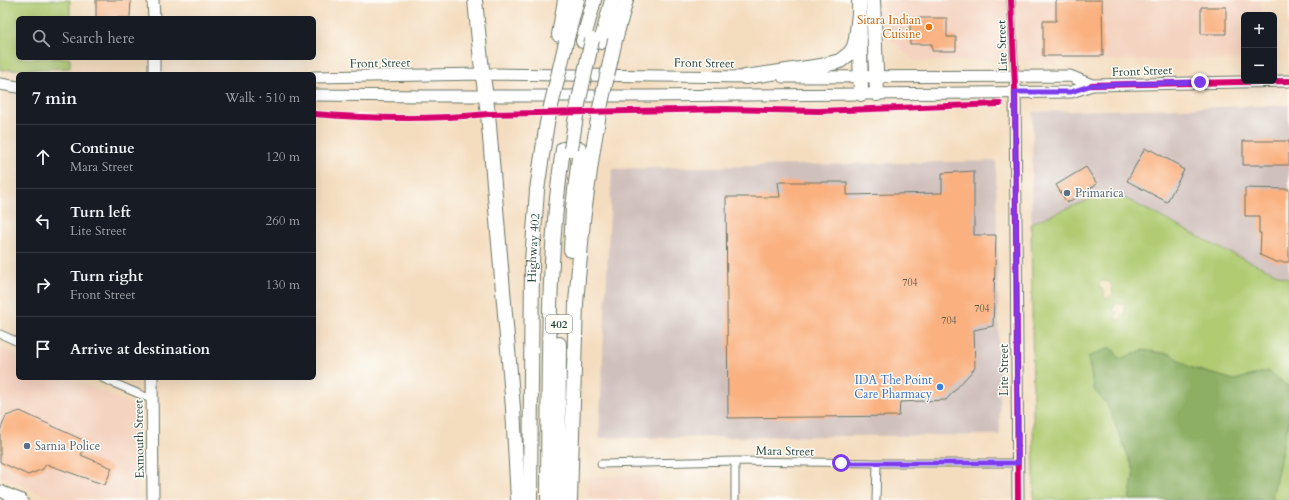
<!DOCTYPE html>
<html lang="en">
<head>
<meta charset="utf-8">
<style>
	:root { --surface:#171b24; --page:#20242c; --text:#f1f3f6; --muted:#9ea1a6; --line:#363941 }
	body { margin:0; font-family:Cardo,serif; background:var(--page); color:var(--text) }
	.controls { position:absolute; right:12px; top:12px; display:grid; overflow:hidden; border-radius:6px; box-shadow:0 4px 16px #0002 }
	.controls button { width:36px; height:36px; display:grid; place-items:center; padding:0; border:0; border-bottom:1px solid var(--line); background:var(--surface); color:var(--text); font:20px sans-serif }
	.stop { position:absolute; width:12px; height:12px; margin:-9px; border:3px solid #7c3aed; border-radius:50%; background:#fff }
	.stop.end { background:#7c3aed; border-color:#fff; box-shadow:0 1px 4px #0008 }
	.list { margin:0; padding:0; list-style:none }
	h2 { display:flex; justify-content:space-between; align-items:center; height:52px; margin:0; padding:0 16px; font-size:17px }
	h2 small { font-size:13px; font-weight:400; color:var(--muted) }
	.list li { display:grid; grid-template-columns:26px 1fr auto; gap:12px; align-items:center; box-sizing:border-box; height:64px; padding:0 16px; border-top:1px solid var(--line) }
	.list b { display:block; font-size:15px; white-space:nowrap }
	.list p { margin:0; font-size:13px; white-space:nowrap; color:var(--muted) }
	.list em { font-size:13px; font-style:normal; color:var(--muted) }
	.icon { flex:none; width:22px; height:22px; fill:none; stroke:currentColor; stroke-width:2; stroke-linecap:round; stroke-linejoin:round }
	.map { position:relative; flex:none; width:1289px; height:500px; overflow:hidden }
	.search { position:absolute; background:var(--surface); box-shadow:0 4px 16px #0002; left:16px; top:16px; width:300px; height:44px; display:flex; align-items:center; gap:10px; box-sizing:border-box; padding:0 14px; border-radius:6px; color:var(--muted); font-size:15px }
	.panel { position:absolute; background:var(--surface); box-shadow:0 4px 16px #0002; left:16px; top:72px; width:300px; height:308px; border-radius:6px }
	.map>svg:first-child { display:block }
	.built { fill:#f4d3c0 }
	.industrial { fill:#d0c0bc }
	.green { fill:#b0cb72; stroke:#688453 }
	.forest { fill:#8caf64; stroke:#56764c }
	.sand { fill:#eeda9e; stroke:#868c69 }
	.building { fill:#fab07f }
	.lines { fill:none; stroke-linecap:round; stroke-linejoin:round }
	.street-casing { stroke:#6a7565; stroke-width:9 }
	.secondary-casing { stroke:#6a7565; stroke-width:13 }
	.highway-casing { stroke:#6a7565; stroke-width:16 }
	.street { stroke:#fff; stroke-width:7 }
	.secondary { stroke:#fff; stroke-width:11 }
	.highway { stroke:#fff; stroke-width:14 }
	.highway-bridge-casing { stroke:#6a7565; stroke-width:16; stroke-linecap:butt }
	.highway-bridge { stroke:#fff; stroke-width:14 }
	.cycleway-casing { stroke:#fdfcf7; stroke-width:8 }
	.cycleway { stroke:#d6006c; stroke-width:6 }
	.route { stroke:#7c3aed; stroke-width:5 }
	.food-dot { fill:#e8710a; stroke:#fdfcf7; stroke-width:1.5 }
	.service-dot { fill:#5c6f8a; stroke:#fdfcf7; stroke-width:1.5 }
	.shop-dot { fill:#3f7fe0; stroke:#fdfcf7; stroke-width:1.5 }
	.labels { text-anchor:middle; dominant-baseline:central; stroke-width:3; stroke-linejoin:round; paint-order:stroke }
	.number-label { font-size:10px; fill:#565a47 }
	.shield { fill:#fdfcf7; stroke:#62766e; stroke-width:1 }
	.shield-label { font-size:11px; font-weight:bold; fill:#1f3d34 }
	.food-label { font-size:12px; fill:#c56008; stroke:#fdfcf7; text-anchor:end }
	.street-label { font-size:12px; fill:#1f3d34; stroke:#fdfcf7 }
	.service-label { font-size:12px; fill:#4e5e75; stroke:#fdfcf7; text-anchor:start }
	.shop-label { font-size:12px; fill:#366cbe; stroke:#fdfcf7; text-anchor:end }
</style>
</head>
<body>
<div class="map">
<svg width="1289" height="500" viewBox="0 0 1289 500">
	<rect width="100%" height="100%" fill="#fdfcf7"/>
	<filter id="ink" filterUnits="userSpaceOnUse"><feTurbulence type="fractalNoise" baseFrequency=".025" numOctaves="2"/><feDisplacementMap in="SourceGraphic" scale="8" xChannelSelector="R" yChannelSelector="G"/><feConvolveMatrix kernelMatrix="1 2 1 2 8 2 1 2 1" color-interpolation-filters="sRGB"/></filter>
	<filter id="wash" filterUnits="userSpaceOnUse"><feTurbulence type="fractalNoise" baseFrequency=".012" numOctaves="4" result="noise"/><feDisplacementMap in="SourceGraphic" scale="16" xChannelSelector="R" yChannelSelector="G"/><feGaussianBlur stdDeviation="0.9" result="paint"/><feColorMatrix in="noise" values="0 0 0 0 0 0 0 0 0 0 0 0 0 0 0 0 0 1.4 0 .05"/><feComposite in="paint" operator="in"/></filter>
	<g filter="url(#wash)">
		<rect width="100%" height="100%" fill="#f4ddbf"/>
		<path class="built" d="M883,0H1261L1262,15H1244V60L914,61L884,33Z
			M0,348L18,355V378H70L137,407V500H61L40,493L0,476Z
			M657,474V500H588V477Z"/>
		<path class="industrial" d="M1289,105V279L1226,251L1111,191L1031,223L1033,112Z
			M996,161L1000,435L599,438L612,169Z"/>
		<path class="green" d="M0,0H70V18H18V58H70V68L0,70Z
			M1111,191L1226,251L1289,279V500H1034L1031,223Z"/>
		<path class="forest" d="M1111,347L1120,359L1143,350L1171,354L1189,367L1234,380L1268,371L1289,387V426L1286,430L1272,500H1129L1134,471L1107,404L1094,390L1088,357Z"/>
		<path class="sand" d="M1101,281H1108L1112,286L1113,294L1110,297L1106,299L1104,297V290L1100,288L1099,283Z
			M1117,303L1124,305C1126,311 1125,316 1119,320H1117L1115,317L1117,312L1113,310V308Z"/>
		<g id="blocks">
			<path class="building" d="M96,0H131L130,18H96Z
				M1056,0H1102L1103,56H1043V21H1056Z
				M1201,7H1226V34H1201Z
				M910,18H947V37H956V51H932V44H910Z
				M1243,141H1289V165H1243Z
				M1145,148L1150,151L1151,150L1180,166L1179,167L1184,170L1167,202L1127,181Z
				M1086,167L1097,184L1067,203L1056,185Z
				M974,171V235H996L993,326L974,330L975,368L946,400L900,402L899,416L728,418L726,197H780L778,182H847V195L942,193V173Z
				M1245,188L1289,189V262H1276L1260,255L1261,233H1259V216H1245Z
				M20,411L87,442L81,455L112,468L105,485L46,464L43,469L28,475L0,462V431L6,416Z"/>
		</g>
	</g>
	<g filter="url(#ink)">
		<use href="#blocks" fill-opacity="0" stroke="#6a7565" stroke-width="1"/>
		<g class="lines">
			<defs>
				<path id="street" d="M1011,0L1015,80
					M0,334L18,342
					M102,378L151,399
					M601,464L735,461L877,463H1018
					M735,500V461
					M876,500L877,463"/>
				<path id="secondary" d="M153,0L154,18
					M154,58V74
					M314,77L483,74L753,77
					M783,77L1070,76L1092,85
					M0,84L18,87
					M1015,85L1018,500
					M314,95L426,96H647L1071,92L1092,85L1289,81
					M152,378L153,500
					M0,491L22,500"/>
				<g id="highway">
					<path d="M475,0L481,61L488,114L513,408L518,500"/>
					<path d="M859,0L861,94"/>
					<path d="M873,0L877,94"/>
					<path d="M559,35L565,0"/>
					<path d="M615,40L626,0"/>
					<path d="M583,41L594,0"/>
					<path d="M566,42L577,0"/>
					<path d="M601,42L612,0"/>
					<path d="M745,77L821,66L840,61L850,53L854,47L856,39L859,14"/>
					<path d="M571,250L573,207L580,149"/>
					<path id="s1" d="M530,500L532,261L537,190L543,149"/>
					<path d="M548,500C549,383 546,265 563,149"/>
					<path d="M558,500L559,344"/>
					<path d="M570,500L576,303L583,220L593,149"/>
				</g>
			</defs>
			<use href="#street" class="street-casing"/>
			<use href="#secondary" class="secondary-casing"/>
			<use href="#highway" class="highway-casing"/>
			<use href="#street" class="street"/>
			<use href="#secondary" class="secondary"/>
			<use href="#highway" class="highway"/>
			<defs>
				<path id="highway-bridge" d="M543,149L547,123L566,42
					M571,149L577,109L592,40
					M593,149L600,108L615,40"/>
			</defs>
			<use href="#highway-bridge" class="highway-bridge-casing"/>
			<use href="#highway-bridge" class="highway-bridge"/>
			<defs>
				<path id="cycleway" d="M1011,0L1015,85L1018,500
					M1092,85L1289,81
					M314,114C372,119 430,120 488,114L722,109L819,111L1000,104"/>
			</defs>
			<use href="#cycleway" class="cycleway-casing"/>
			<use href="#cycleway" class="cycleway"/>
		</g>
	</g>
	<g class="lines" filter="url(#ink)">
		<path class="route" d="M841,463H1018L1015,92H1071L1092,85L1200,82"/>
	</g>
	<circle class="food-dot" cx="929" cy="27" r="4"/>
	<g class="service-dot">
		<circle cx="1067" cy="193" r="4"/>
		<circle cx="27" cy="446" r="4"/>
	</g>
	<circle class="shop-dot" cx="940" cy="387" r="4"/>
	<g class="labels">
		<g class="number-label">
			<text x="910" y="283">704</text>
			<text x="982" y="309">704</text>
			<text x="949" y="321">704</text>
		</g>
		<rect class="shield" x="546" y="315" width="26" height="18" rx="3"/>
		<g class="shield-label">
			<text x="559" y="324">402</text>
		</g>
		<g class="food-label">
			<text x="921" y="20">Sitara Indian<tspan x="921" dy="14">Cuisine</tspan></text>
		</g>
		<g class="street-label">
			<text transform="translate(1002 46) rotate(-92)">Lite Street</text>
			<text transform="translate(380 63) rotate(-1)">Front Street</text>
			<text transform="translate(704 63) rotate(1)">Front Street</text>
			<text transform="translate(1142 71) rotate(-2)">Front Street</text>
			<text stroke="none"><textPath href="#s1" startOffset="252">Highway 402</textPath></text>
			<text transform="translate(1004 370) rotate(-90)">Lite Street</text>
			<text transform="translate(139 439) rotate(-91)">Exmouth Street</text>
			<text transform="translate(785 451) rotate(1)">Mara Street</text>
		</g>
		<g class="service-label">
			<text x="1075" y="193">Primarica</text>
			<text x="35" y="446">Sarnia Police</text>
		</g>
		<g class="shop-label">
			<text x="932" y="380">IDA The Point<tspan x="932" dy="14">Care Pharmacy</tspan></text>
		</g>
	</g>
</svg>
<div class="controls">
<button>+</button>
<button>−</button>
</div>
<div class="stop" style="left:841px;top:463px"></div>
<div class="stop end" style="left:1200px;top:82px"></div>
<div class="search"><svg class="icon" aria-label="search" viewBox="0 0 24 24"><circle cx="10" cy="10" r="6"/><path d="M15 15l6 6"/></svg>Search here</div>
<section class="panel">
<h2>7 min<small>Walk · 510 m</small></h2>
<ul class="list">
<li><svg class="icon" aria-label="ahead" viewBox="0 0 24 24"><path d="M12 20V5M6 11l6-6 6 6"/></svg><div><b>Continue</b><p>Mara Street</p></div><em>120 m</em></li>
<li><svg class="icon" aria-label="left" viewBox="0 0 24 24"><path d="M17 20v-9H6M10 6l-5 5 5 5"/></svg><div><b>Turn left</b><p>Lite Street</p></div><em>260 m</em></li>
<li><svg class="icon" aria-label="right" viewBox="0 0 24 24"><path d="M7 20v-9h11M14 6l5 5-5 5"/></svg><div><b>Turn right</b><p>Front Street</p></div><em>130 m</em></li>
<li><svg class="icon" aria-label="arrive" viewBox="0 0 24 24"><path d="M6 21V4h12l-3 4 3 4H6"/></svg><div><b>Arrive at destination</b></div></li>
</ul>
</section>
</div>
</body>
</html>
